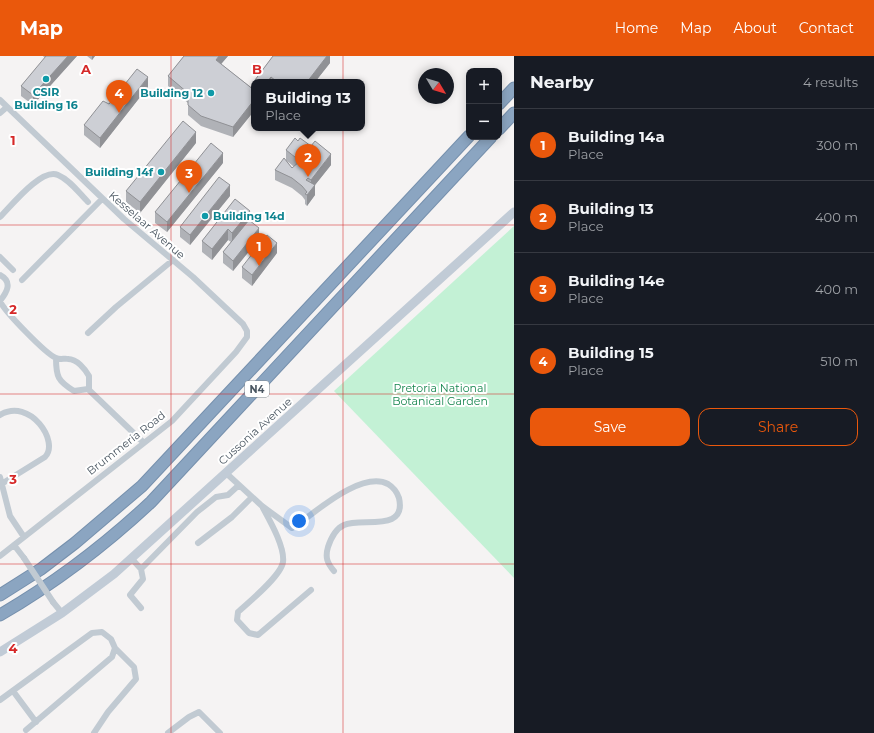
<!DOCTYPE html>
<html lang="en">
<head>
<meta charset="utf-8">
<style>
	:root { --surface:#171b24; --page:#242831; --text:#f1f3f6; --muted:#9ea1a6; --line:#363941; --accent:#ea580c }
	body { margin:0; font-family:Montserrat,sans-serif; background:var(--page); color:var(--text) }
	.controls { position:absolute; right:12px; top:12px; display:grid; overflow:hidden; border-radius:8px; box-shadow:0 2px 10px #0003 }
	.controls button { width:36px; height:36px; display:grid; place-items:center; padding:0; border:0; border-bottom:1px solid var(--line); background:var(--surface); color:var(--text); font:20px sans-serif }
	.compass { position:absolute; left:418px; top:12px; width:36px; height:36px; border-radius:50%; background:var(--surface); box-shadow:0 2px 10px #0003; rotate:128deg }
	.you { position:absolute; left:299px; top:465px; width:14px; height:14px; margin:-10px; border:3px solid #fff; border-radius:50%; background:#1a73e8; box-shadow:0 0 0 6px #1a73e833 }
	.badge { display:grid; place-items:center; width:26px; height:26px; border-radius:50%; background:var(--accent); color:#fff; font-size:13px; font-weight:700 }
	.pin { position:absolute; translate:-50% -33px; filter:drop-shadow(0 1px 2px #0008) }
	.pin::after { content:''; position:absolute; top:21px; width:14px; height:12px; background:inherit; clip-path:polygon(0 0,100% 0,50% 100%) }
	.popup { position:absolute; left:251px; top:23px; width:114px; height:52px; box-sizing:border-box; display:grid; place-content:center; border-radius:8px; background:var(--surface); filter:drop-shadow(0 1px 3px #0005); font-size:13px; white-space:nowrap; color:var(--muted) }
	.popup b { font-size:15px; color:var(--text) }
	.popup::after { content:''; position:absolute; left:50%; top:100%; margin-left:-8px; border:8px solid transparent; border-top-color:var(--surface) }
	.list { margin:0; padding:0; list-style:none }
	h2 { display:flex; justify-content:space-between; align-items:center; height:52px; margin:0; padding:0 16px; font-size:17px }
	h2 small { font-size:13px; font-weight:400; color:var(--muted) }
	.list li { display:grid; grid-template-columns:26px 1fr auto; gap:12px; align-items:center; box-sizing:border-box; height:72px; padding:0 16px; border-top:1px solid var(--line) }
	.list b { display:block; font-size:15px; white-space:nowrap }
	.list p { margin:0; font-size:13px; white-space:nowrap; color:var(--muted) }
	.list em { font-size:13px; font-style:normal; color:var(--muted) }
	.actions { display:flex; gap:8px; padding:12px 16px }
	.actions a { flex:1; padding:9px 0; border:1px solid var(--accent); border-radius:12px; text-align:center; font-size:14px; color:var(--accent) }
	.actions .main { background:var(--accent); color:#fff }
	.map { position:relative; flex:none; width:514px; height:677px; overflow:hidden }
	header { display:flex; align-items:center; gap:24px; box-sizing:border-box; height:56px; padding:0 20px; background:var(--accent); color:#fff }
	header strong { font-size:19px }
	nav { display:flex; gap:22px; margin-inline-start:auto; font-size:14px }
	main { display:flex }
	aside { flex:1; background:var(--surface) }
	.map>svg:first-child { display:block }
	.green { fill:#c3f1d5 }
	.lines { fill:none; stroke-linecap:round; stroke-linejoin:round }
	.highway-casing { stroke:#7690ad; stroke-width:13 }
	.street { stroke:#c1cad2; stroke-width:6 }
	.secondary { stroke:#c1cbd6; stroke-width:9 }
	.highway { stroke:#8ba5c1; stroke-width:11 }
	.street-bridge { stroke:#c1cad2; stroke-width:6 }
	.wall { fill:#b0b2b7; fill-rule:evenodd }
	.shaded-wall { fill:#909195 }
	.building { fill:#cdcfd5; stroke:#909195 }
	.grid { fill:none; stroke:#d62828; stroke-width:1; stroke-opacity:0.55 }
	.culture-dot { fill:#0f9aa8; stroke:#fff; stroke-width:1.5 }
	.labels { text-anchor:middle; dominant-baseline:central; stroke-width:4; stroke-linejoin:round; paint-order:stroke }
	.shield { fill:#fff; stroke:#808990; stroke-width:1 }
	.shield-label { font-size:10px; font-weight:bold; fill:#4a5661 }
	.culture-label { font-size:11px; font-weight:bold; fill:#0d838f; stroke:#fff; text-anchor:end }
	.street-label { font-size:11px; fill:#4a5661; stroke:#fff }
	.park-label { font-size:11px; fill:#17864f; stroke:#fff }
	.grid-label { font-size:13px; text-anchor:middle; font-weight:bold; fill:#d62828; stroke:#fff; stroke-width:4; stroke-linejoin:round; paint-order:stroke }
</style>
</head>
<body>
<header>
<strong>Map</strong>
<nav><a>Home</a><a>Map</a><a>About</a><a>Contact</a></nav>
</header>
<main>
<div class="map">
<svg width="514" height="677" viewBox="0 0 514 677">
	<rect width="100%" height="100%" fill="#f5f3f3"/>
	<path class="green" d="M514,170V522L334,335Z"/>
	<g class="lines">
		<defs>
			<path id="highway" d="M499,48L514,32
				M499,73L514,57
				M0,539L41,513L75,487L142,430L469,80
				M0,559C55,527 105,489 151,446L491,81"/>
		</defs>
		<use href="#highway" class="highway-casing"/>
		<path class="street" d="M0,44L124,163L193,221L243,268L247,275V281L236,296L172,365L0,500
			M0,57L7,51
			M0,161C11,150 42,111 58,119C70,124 79,137 88,146
			M0,201L13,214
			M0,219C13,226 7,236 0,245
			M22,224L102,143
			M0,245C4,255 46,298 56,302C60,304 65,302 68,303C77,303 85,313 89,320V334L144,387
			M88,277L116,251L173,204
			M56,302C56,321 58,325 74,335L88,333
			M0,359C30,341 60,386 45,401L3,427
			M226,417L262,450L292,472C298,469 303,464 309,460C326,447 365,416 388,428C393,431 397,436 399,442C407,477 361,461 344,469C335,473 331,482 328,491C325,501 327,507 334,515
			M0,421L10,460L24,481
			M263,452C270,465 285,491 283,506C281,520 249,546 238,556L237,564L249,577L258,579L311,534
			M198,487L232,461L252,441
			M14,489L24,502
			M132,503L141,513L143,523L130,539L141,552
			M141,513L197,456L216,441L228,439L239,429
			M53,546L62,557
			M13,635L36,666
			M0,644L92,577L102,576L111,583L115,592L112,601L26,674
			M94,677L108,656L136,623L134,611L115,592
			M168,677L189,661L199,656L220,677"/>
		<path class="secondary" d="M0,596L62,557L114,518L514,156"/>
		<use href="#highway" class="highway"/>
		<path class="street-bridge" d="M24,502L53,546"/>
	</g>
	<path class="wall" d="M43,0H77L33,49L21,40V30L45,2Z
		M87,0H95L92,4Z
		M184,0H228L221,8L252,32V28L273,0H330V7L315,26H254V55L233,81L201,70L188,59V47L168,30V20Z
		M148,31L100,92L84,79V69L109,48Z
		M196,87L140,157L126,146V135Z
		M286,94L331,109L315,129V139L307,150L305,148V144L302,140L292,132L275,124V114L286,104ZM287,105L293,110H294L292,112Z
		M223,107L167,176L155,167V156Z
		M230,140L190,189L180,181V171Z
		M235,143L250,165L259,183L233,215L223,207V196L231,186L228,184L212,204L202,196V185Z
		M277,197L252,230L242,222V211Z"/>
	<path class="shaded-wall" d="M68,0H77L33,49V39Z
		M92,0H95L92,4Z
		M219,0H228L216,14V4Z
		M327,0H330V7L315,26H307Z
		M148,21V31L100,92V82Z
		M271,21V26H267Z
		M254,44V55L233,81V71Z
		M196,76V87L140,157V146Z
		M223,97V107L167,176V166Z
		M331,98V109L315,129V139L307,150V139L311,134V124Z
		M230,129V140L190,189V179Z
		M250,155V165L232,187V177Z
		M259,172V183L233,215V205Z
		M228,173V184L212,204V193Z
		M277,187V197L252,230V219Z"/>
	<path class="building" d="M46,0H68L33,39L21,30Z
		M184,0H219L216,4L254,34V44L233,71L201,60L188,49V37L168,20Z
		M273,0H327L307,26H275L276,25L271,21L267,26H254V29L252,28Z
		M137,13L148,21L100,82L84,69L103,45L109,48Z
		M183,65L196,76L140,146L126,135Z
		M295,82L298,85L300,82L311,90L315,85L331,98L311,124L308,122L306,124L315,129L307,139L305,138L307,136L302,130L292,122L275,114L284,102L292,112L300,105L286,94Z
		M211,87L223,97L167,166L155,156Z
		M219,121L230,129L190,179L180,171Z
		M235,143L250,155L232,177L228,173L212,193L202,185Z
		M249,164L259,172L233,205L223,196Z
		M267,179L277,187L252,219L242,211Z"/>
	<path class="grid" d="M171,0V677M343,0V677M0,169H514M0,338H514M0,508H514"/>
	<g class="culture-dot">
		<circle cx="46" cy="23" r="4"/>
		<circle cx="211" cy="37" r="4"/>
		<circle cx="161" cy="116" r="4"/>
		<circle cx="205" cy="160" r="4"/>
	</g>
	<g class="labels">
		<rect class="shield" x="245" y="325" width="24" height="16" rx="3"/>
		<g class="shield-label">
			<text x="257" y="333">N4</text>
		</g>
		<g class="culture-label">
			<text x="46" y="36" text-anchor="middle">CSIR<tspan x="46" dy="13">Building 16</tspan></text>
			<text x="203" y="37">Building 12</text>
			<text x="153" y="116">Building 14f</text>
			<text x="213" y="160" text-anchor="start">Building 14d</text>
		</g>
		<g class="street-label">
			<text transform="translate(147 169) rotate(41)">Kesselaar Avenue</text>
			<text transform="translate(255 375) rotate(-42)">Cussonia Avenue</text>
			<text transform="translate(126 387) rotate(-38)">Brummeria Road</text>
		</g>
		<g class="park-label">
			<text x="440" y="332">Pretoria National<tspan x="440" dy="13">Botanical Garden</tspan></text>
		</g>
	</g>
	<g class="grid-label">
		<text x="86" y="18">A</text>
		<text x="257" y="18">B</text>
		<text x="13" y="89">1</text>
		<text x="13" y="258">2</text>
		<text x="13" y="428">3</text>
		<text x="13" y="597">4</text>
	</g>
</svg>
<div class="controls">
<button>+</button>
<button>−</button>
</div>
<svg class="compass" viewBox="-18 -18 36 36"><path d="M0-13l5 13h-10z" fill="#e53935"/><path d="M0 13l5-13h-10z" fill="#9ea1a6"/></svg>
<div class="you"></div>
<div class="pin badge" style="left:259px;top:210px">1</div>
<div class="pin badge" style="left:308px;top:121px">2</div>
<div class="popup"><b>Building 13</b>Place</div>
<div class="pin badge" style="left:189px;top:137px">3</div>
<div class="pin badge" style="left:119px;top:57px">4</div>
</div>
<aside>
<h2>Nearby<small>4 results</small></h2>
<ul class="list">
<li><span class="badge">1</span><div><b>Building 14a</b><p>Place</p></div><em>300 m</em></li>
<li><span class="badge">2</span><div><b>Building 13</b><p>Place</p></div><em>400 m</em></li>
<li><span class="badge">3</span><div><b>Building 14e</b><p>Place</p></div><em>400 m</em></li>
<li><span class="badge">4</span><div><b>Building 15</b><p>Place</p></div><em>510 m</em></li>
</ul>
<div class="actions"><a class="main">Save</a><a>Share</a></div>
</aside>
</main>
</body>
</html>
